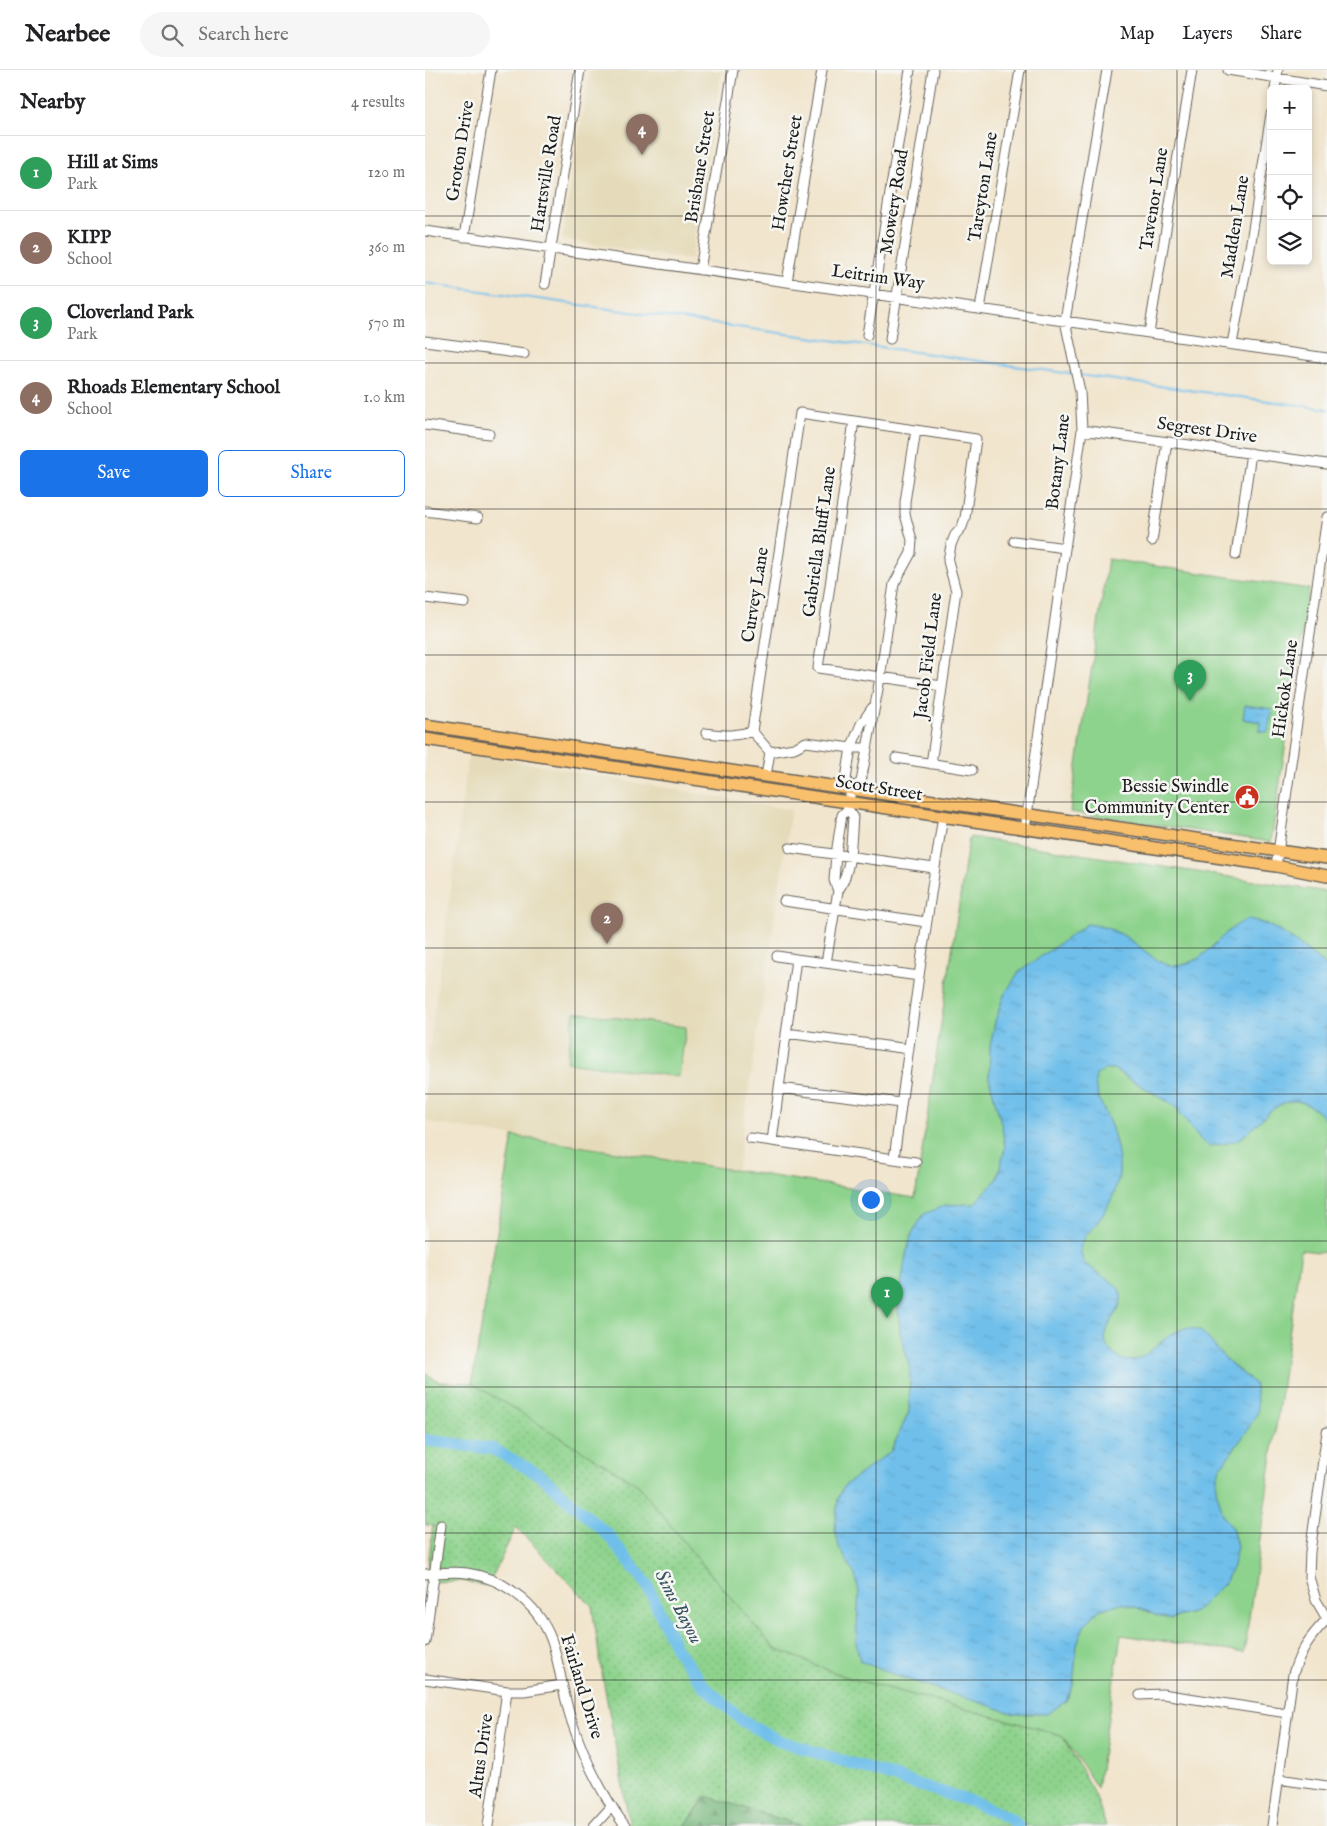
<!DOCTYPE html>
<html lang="en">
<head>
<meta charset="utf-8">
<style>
	:root { --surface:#fff; --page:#f6f6f6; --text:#202124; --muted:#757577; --line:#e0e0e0; --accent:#1a73e8 }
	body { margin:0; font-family:"IM FELL English",serif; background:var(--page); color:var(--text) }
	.controls { position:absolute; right:15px; top:15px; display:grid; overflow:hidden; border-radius:8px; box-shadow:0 2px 8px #0003 }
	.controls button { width:45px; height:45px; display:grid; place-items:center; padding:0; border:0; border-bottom:1px solid var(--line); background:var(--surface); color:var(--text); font:25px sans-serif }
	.you { position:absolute; left:445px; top:1129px; width:18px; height:18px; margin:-12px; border:4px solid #fff; border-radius:50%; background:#1a73e8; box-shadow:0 0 0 8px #1a73e833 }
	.badge { display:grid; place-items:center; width:32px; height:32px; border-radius:50%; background:var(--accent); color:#fff; font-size:16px; font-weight:700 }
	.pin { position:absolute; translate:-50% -41px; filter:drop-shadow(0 1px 2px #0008) }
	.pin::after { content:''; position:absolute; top:26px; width:18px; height:15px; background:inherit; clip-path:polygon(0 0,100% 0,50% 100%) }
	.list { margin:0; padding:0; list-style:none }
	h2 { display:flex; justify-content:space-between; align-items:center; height:65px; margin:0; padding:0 20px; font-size:21px }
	h2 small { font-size:16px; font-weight:400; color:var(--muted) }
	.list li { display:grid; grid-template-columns:32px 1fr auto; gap:15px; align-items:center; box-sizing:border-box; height:75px; padding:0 20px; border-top:1px solid var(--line) }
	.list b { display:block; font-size:19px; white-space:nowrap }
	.list p { margin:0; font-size:16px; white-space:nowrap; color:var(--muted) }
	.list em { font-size:16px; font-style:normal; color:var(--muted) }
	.actions { display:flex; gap:10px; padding:15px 20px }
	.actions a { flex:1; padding:11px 0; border:1px solid var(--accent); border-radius:8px; text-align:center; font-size:18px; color:var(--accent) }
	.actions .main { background:var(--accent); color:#fff }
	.icon { flex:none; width:28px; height:28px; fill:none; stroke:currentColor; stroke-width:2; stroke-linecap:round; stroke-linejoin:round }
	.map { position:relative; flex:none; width:902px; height:1756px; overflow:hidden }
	header { display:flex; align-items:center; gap:30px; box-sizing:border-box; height:70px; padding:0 25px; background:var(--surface); border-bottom:1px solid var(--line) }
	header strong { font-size:24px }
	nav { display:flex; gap:28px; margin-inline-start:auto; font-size:18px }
	.search { width:350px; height:45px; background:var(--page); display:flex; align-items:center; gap:12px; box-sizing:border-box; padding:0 18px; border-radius:28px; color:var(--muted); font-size:19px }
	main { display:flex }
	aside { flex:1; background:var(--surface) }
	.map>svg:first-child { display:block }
	.built { fill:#e5dbba }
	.grass { fill:url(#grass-dots); stroke:#557854 }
	.forest { fill:url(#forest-firs); stroke:#47684a }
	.park { fill:#8ed38d; stroke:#557854 }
	.water { fill:url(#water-ripples); stroke:#466e84 }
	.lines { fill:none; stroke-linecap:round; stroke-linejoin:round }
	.stream { stroke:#70bfeb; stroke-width:2 }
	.river { stroke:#70bfeb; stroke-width:12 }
	.minor-casing { stroke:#67625a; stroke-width:11 }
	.major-casing { stroke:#67625a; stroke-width:14 }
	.minor { stroke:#fff; stroke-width:9 }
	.major { stroke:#f8bf6c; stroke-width:11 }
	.grid { fill:none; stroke:#1c1c1c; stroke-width:1; stroke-opacity:0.55 }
	.labels { text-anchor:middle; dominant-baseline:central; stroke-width:5; stroke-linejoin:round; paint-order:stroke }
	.street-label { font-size:18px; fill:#1c1c1c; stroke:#f6f6f2 }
	.poi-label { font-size:18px; fill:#1c1c1c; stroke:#f6f6f2; text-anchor:end }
	.water-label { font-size:19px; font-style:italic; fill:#395564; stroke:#f6f6f2 }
</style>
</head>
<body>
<header>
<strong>Nearbee</strong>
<div class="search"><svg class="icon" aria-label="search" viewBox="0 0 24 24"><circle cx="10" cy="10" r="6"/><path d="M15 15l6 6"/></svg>Search here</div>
<nav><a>Map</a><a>Layers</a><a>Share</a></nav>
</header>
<main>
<aside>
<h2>Nearby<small>4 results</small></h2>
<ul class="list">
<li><span class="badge" style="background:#2e9e5b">1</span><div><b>Hill at Sims</b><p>Park</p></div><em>120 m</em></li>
<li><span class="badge" style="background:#8d6e63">2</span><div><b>KIPP</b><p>School</p></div><em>360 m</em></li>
<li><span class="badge" style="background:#2e9e5b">3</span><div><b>Cloverland Park</b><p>Park</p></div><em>570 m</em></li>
<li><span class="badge" style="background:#8d6e63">4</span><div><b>Rhoads Elementary School</b><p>School</p></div><em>1.0 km</em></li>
</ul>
<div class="actions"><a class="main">Save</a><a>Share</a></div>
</aside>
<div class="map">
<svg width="902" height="1756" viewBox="0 0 902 1756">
	<defs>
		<pattern id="grass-dots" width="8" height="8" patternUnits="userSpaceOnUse" patternTransform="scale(1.25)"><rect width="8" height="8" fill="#8ed38d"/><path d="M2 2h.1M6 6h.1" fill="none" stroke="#7ab579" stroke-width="1.8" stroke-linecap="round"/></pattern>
		<pattern id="forest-firs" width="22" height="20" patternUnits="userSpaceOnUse" patternTransform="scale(1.25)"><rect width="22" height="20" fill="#72b578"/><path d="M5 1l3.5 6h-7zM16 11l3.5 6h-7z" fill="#5d9262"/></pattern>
		<pattern id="water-ripples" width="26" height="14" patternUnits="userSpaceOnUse" patternTransform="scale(1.25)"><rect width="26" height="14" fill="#70bfeb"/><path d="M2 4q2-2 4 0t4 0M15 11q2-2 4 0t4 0" fill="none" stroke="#60a4c9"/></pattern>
	</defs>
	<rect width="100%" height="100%" fill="#f6f6f2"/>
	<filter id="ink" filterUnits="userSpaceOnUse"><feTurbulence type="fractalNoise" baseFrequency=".02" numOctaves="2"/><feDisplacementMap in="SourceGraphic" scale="10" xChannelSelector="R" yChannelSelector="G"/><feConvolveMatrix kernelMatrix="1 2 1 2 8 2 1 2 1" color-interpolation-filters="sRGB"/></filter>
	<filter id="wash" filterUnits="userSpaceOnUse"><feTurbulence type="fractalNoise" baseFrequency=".0096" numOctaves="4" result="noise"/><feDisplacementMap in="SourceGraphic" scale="20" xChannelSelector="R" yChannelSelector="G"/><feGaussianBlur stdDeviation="1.12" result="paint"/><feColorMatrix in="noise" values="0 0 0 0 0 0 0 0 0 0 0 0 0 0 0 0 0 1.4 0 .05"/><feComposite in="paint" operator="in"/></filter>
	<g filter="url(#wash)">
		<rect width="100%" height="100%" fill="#f1e5cd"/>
		<path class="built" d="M165,0H297L266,190L137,169Z
			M44,683L366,740L312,1101L12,1054L0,1051V1008Z"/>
		<path class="grass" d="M0,1303L15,1312L62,1313L213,1415L267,1482L349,1578L418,1606L637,1665L671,1727L681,1756H378L281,1726L260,1756H205L176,1598L167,1536L91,1457L63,1516L37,1511L1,1512L8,1455H0Z"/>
		<path class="forest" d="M281,1726L378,1756H260Z"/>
		<path class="park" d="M683,489L884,519L846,772L645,742Z
			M544,767L902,822V1183L876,1180L819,1583L696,1565L672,1718L637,1665L418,1606L349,1578L267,1482L213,1415L47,1313L88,1066L490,1128Z
			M149,942L261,957L254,1007L142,992Z"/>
		<path class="water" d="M820,635L847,639L843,662L834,661L835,652L818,649Z
			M823,849C853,854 878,878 902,897V1050C896,1045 890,1039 883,1035C858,1020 838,1050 821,1064C811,1073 797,1074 784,1076L774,1068L750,1036L688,999H680L671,1005C667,1024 683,1044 688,1062C692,1075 695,1091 694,1104C692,1121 682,1140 672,1153C665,1161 658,1167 656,1178C655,1183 658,1188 659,1193C668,1200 691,1212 695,1221C704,1243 661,1263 691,1286C720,1308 742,1245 775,1261C782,1265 796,1285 803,1292C812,1299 821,1306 830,1314L833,1342L820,1364L795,1398L792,1408L791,1419L798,1445L807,1458L812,1476L808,1496L801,1511L770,1542L746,1549L732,1546L722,1541L696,1533L674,1540L659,1556L652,1575L648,1615L641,1631L622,1644H590L475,1607L435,1591L431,1572L434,1522L430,1505L414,1477L410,1459L413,1429L419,1416L466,1381L484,1342L485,1298L475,1262L473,1234L481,1185L487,1163L499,1144L521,1135L549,1134L572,1109L580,1078L577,1057L564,1008L565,976L571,948L579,925L594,902L662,854C677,856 688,859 701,867C724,881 739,906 768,891C784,883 793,869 806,859C811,855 817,852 823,849Z"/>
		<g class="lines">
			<path class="stream" d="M0,213L647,304
				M654,305L902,339"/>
			<path class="river" d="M0,1370L68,1379L115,1405L183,1465L222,1514L251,1579L280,1617L318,1651L355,1671L551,1733L586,1749L593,1756"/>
		</g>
	</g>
	<g filter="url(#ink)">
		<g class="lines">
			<defs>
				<path id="minor" d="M803,0L902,16
					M850,19L853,0
					M0,161L902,288
					M39,167L66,0
					M275,200L308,0
					M362,212L397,0
					M120,214L155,0
					M555,239L595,0
					M724,263L767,0
					M442,265L485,0
					M465,269L508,0
					M0,271L99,284
					M807,274L825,178L846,44
					M429,351L393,598L517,616
					M0,355L64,364
					M657,360L902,394
					M0,441L53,448
					M589,471L640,478
					M727,471L742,372
					M811,485L826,383
					M0,528L40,533
					M281,663C298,665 310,667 327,661
					M345,682L369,678L381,672L426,678H441
					M471,688L547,700
					M341,706L345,682L327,661L375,343L551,369L540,448L537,457L530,465L526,475L523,491L531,521L506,694
					M426,719L436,712L455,608L469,514L486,483L487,470L480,444V432L491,360
					M423,739L428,746C426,770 427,801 413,821L409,810L411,784L417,745L423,739L426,719L421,709L426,678L436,654L447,638
					M600,759L657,360L655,321L640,251L682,0
					M365,778L509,798
					M851,796L902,447
					M359,831L501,852
					M352,886L371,889
					M401,893L413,821
					M494,906L371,889L347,1071L469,1089C484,974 500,860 518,746
					M361,963L484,979
					M354,1018L476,1033
					M325,1068L347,1071
					M469,1089L491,1092
					M0,1504C14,1503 28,1501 42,1503C82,1509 118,1538 129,1578C136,1603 139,1630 148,1655C160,1690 178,1726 200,1756
					M0,1572L16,1455
					M0,1609L82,1621H99L137,1615
					M715,1625L737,1624L862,1643
					M853,1709L902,1716
					M63,1756L82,1621
					M169,1756L187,1736
					M847,1756L868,1604C876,1579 884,1568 902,1549L891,1530L884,1507L885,1482L902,1362"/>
				<path id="major" d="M0,655L426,719L902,788
					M0,669L851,796L902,806"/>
			</defs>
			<use href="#minor" class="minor-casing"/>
			<use href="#major" class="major-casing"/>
			<use href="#minor" class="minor"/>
			<use href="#major" class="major"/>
		</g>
	</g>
	<path class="grid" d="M150,0V1756M301,0V1756M451,0V1756M601,0V1756M752,0V1756M0,146H846M883,146H902M0,293H902M0,439H902M0,585H902M0,732H902M0,878H902M0,1024H902M0,1171H902M0,1317H902M0,1463H902M0,1610H902"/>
	<defs>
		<symbol id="civic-disc" viewBox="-11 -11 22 22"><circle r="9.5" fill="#c8321e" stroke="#f6f6f2"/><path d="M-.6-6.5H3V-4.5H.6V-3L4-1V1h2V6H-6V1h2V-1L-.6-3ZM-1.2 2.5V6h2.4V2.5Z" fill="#fff"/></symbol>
	</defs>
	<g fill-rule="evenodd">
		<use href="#civic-disc" x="808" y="713" width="28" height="28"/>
	</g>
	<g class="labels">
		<g class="street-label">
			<text transform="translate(36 81) rotate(-81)">Groton Drive</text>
			<text transform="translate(276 97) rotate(-81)">Brisbane Street</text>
			<text transform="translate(363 103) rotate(-81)">Howcher Street</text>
			<text transform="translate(122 104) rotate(-81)">Hartsville Road</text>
			<text transform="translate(559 117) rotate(-81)">Tareyton Lane</text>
			<text transform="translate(730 129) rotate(-81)">Tavenor Lane</text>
			<text transform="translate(470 132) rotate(-81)">Mowery Road</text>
			<text transform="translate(811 157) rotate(-81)">Madden Lane</text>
			<text transform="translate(453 208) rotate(8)">Leitrim Way</text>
			<text transform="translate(782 361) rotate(8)">Segrest Drive</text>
			<text transform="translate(634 392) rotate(-83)">Botany Lane</text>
			<text transform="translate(395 472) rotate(-82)">Gabriella Bluff Lane</text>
			<text transform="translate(331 525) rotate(-81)">Curvey Lane</text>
			<text transform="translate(504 586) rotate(-83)">Jacob Field Lane</text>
			<text transform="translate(861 619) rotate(-82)">Hickok Lane</text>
			<text transform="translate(454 719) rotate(9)">Scott Street</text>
			<text transform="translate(156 1617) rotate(73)">Fairland Drive</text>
			<text transform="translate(57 1686) rotate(-82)">Altus Drive</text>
		</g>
		<g class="poi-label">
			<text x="804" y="717">Bessie Swindle<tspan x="804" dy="21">Community Center</tspan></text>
		</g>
		<g class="water-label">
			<text transform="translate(253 1537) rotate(62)">Sims Bayou</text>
		</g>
	</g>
</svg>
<div class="controls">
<button>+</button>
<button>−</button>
<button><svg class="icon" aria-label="locate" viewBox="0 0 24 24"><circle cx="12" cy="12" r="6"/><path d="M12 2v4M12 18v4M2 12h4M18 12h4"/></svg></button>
<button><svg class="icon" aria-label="layers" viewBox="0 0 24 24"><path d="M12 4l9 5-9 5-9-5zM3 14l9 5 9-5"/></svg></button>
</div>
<div class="you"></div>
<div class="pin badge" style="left:462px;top:1248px;background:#2e9e5b">1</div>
<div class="pin badge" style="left:182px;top:874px;background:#8d6e63">2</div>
<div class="pin badge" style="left:765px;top:631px;background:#2e9e5b">3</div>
<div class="pin badge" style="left:217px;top:85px;background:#8d6e63">4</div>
</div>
</main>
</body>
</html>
